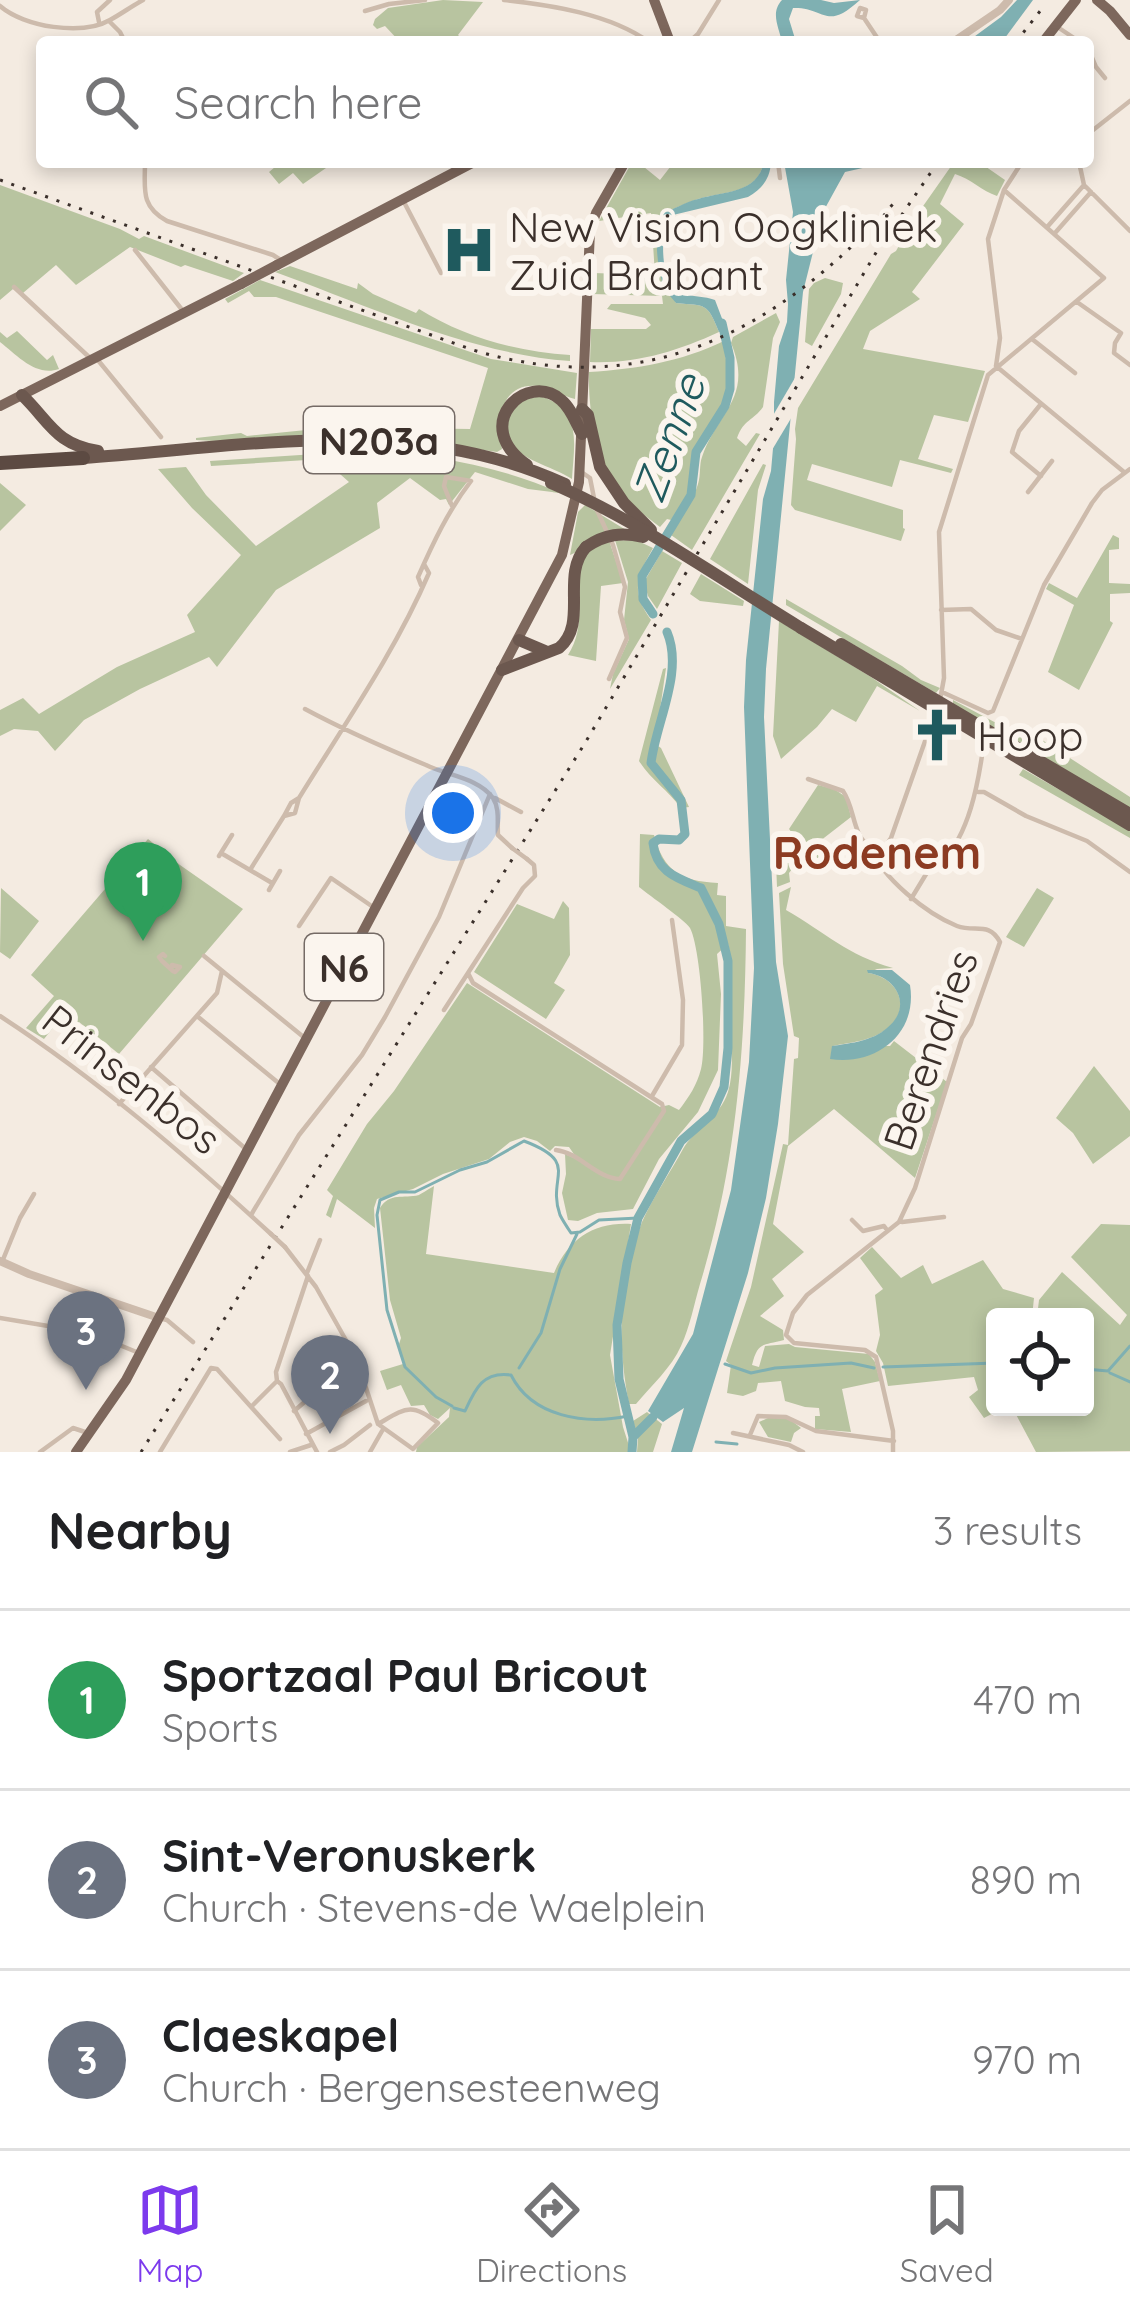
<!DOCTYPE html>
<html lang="en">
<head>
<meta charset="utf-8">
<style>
	:root { --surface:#fff; --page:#f6f6f6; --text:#202124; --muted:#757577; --line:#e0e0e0; --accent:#7c3aed }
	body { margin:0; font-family:Quicksand,sans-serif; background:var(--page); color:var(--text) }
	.controls { position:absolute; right:36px; bottom:36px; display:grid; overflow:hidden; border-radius:12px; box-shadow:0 6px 18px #0003 }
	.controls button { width:108px; height:108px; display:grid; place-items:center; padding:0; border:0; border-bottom:3px solid var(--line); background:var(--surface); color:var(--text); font:60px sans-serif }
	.you { position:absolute; left:453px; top:813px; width:42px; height:42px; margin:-30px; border:9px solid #fff; border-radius:50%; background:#1a73e8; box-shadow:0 0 0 18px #1a73e833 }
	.badge { display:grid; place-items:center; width:78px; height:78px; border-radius:50%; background:var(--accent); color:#fff; font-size:39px; font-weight:700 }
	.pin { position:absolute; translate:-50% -99px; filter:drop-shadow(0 3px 6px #0008) }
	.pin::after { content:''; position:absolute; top:63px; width:42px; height:36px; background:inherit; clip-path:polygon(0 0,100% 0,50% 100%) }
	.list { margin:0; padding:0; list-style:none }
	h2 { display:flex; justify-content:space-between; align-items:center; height:156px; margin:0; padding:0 48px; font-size:51px }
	h2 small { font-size:39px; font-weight:400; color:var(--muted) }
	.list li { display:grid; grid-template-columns:78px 1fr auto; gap:36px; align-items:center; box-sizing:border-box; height:180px; padding:0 48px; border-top:3px solid var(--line) }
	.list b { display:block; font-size:45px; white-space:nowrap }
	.list p { margin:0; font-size:39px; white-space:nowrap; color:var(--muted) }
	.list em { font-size:39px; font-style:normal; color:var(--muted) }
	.icon { flex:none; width:66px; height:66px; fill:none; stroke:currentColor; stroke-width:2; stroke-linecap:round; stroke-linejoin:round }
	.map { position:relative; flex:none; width:1130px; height:1452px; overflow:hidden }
	.search { position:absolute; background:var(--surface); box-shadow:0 6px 18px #0003; left:36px; right:36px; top:36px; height:132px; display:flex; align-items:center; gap:30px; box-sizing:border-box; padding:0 42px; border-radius:12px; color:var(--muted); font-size:45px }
	.sheet { height:696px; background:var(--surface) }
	nav { display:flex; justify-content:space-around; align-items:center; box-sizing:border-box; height:168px; border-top:3px solid var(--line); background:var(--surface); font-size:33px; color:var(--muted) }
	nav a { display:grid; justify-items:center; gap:6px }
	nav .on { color:var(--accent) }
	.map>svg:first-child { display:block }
	.green { fill:#b8c4a0 }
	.water { fill:#7fb0b2 }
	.pier { fill:#f4ebe1 }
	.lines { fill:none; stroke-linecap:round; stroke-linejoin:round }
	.stream { stroke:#7fb0b2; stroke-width:3 }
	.river { stroke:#7fb0b2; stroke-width:9 }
	.minor { stroke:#cdbbac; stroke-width:4.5 }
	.tertiary { stroke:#cdbbac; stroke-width:8 }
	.primary { stroke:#7d675c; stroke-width:10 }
	.trunk { stroke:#6c584f; stroke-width:12 }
	.motorway { stroke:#5c4a42; stroke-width:14 }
	.rail { stroke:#3b302b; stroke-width:3; stroke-dasharray:3 9; stroke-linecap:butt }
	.minor-bridge { stroke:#cdbbac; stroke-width:4.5 }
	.primary-bridge { stroke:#7d675c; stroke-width:10 }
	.trunk-bridge { stroke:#6c584f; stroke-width:12 }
	.labels { text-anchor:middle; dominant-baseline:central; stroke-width:12; stroke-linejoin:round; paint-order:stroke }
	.shield { fill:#fbf5ee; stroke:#756b66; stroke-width:3 }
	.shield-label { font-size:39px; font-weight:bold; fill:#3b302b }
	.poi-label { font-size:42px; fill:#3b302b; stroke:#fbf5ee; text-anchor:start }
	.street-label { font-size:42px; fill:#3b302b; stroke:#fbf5ee }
	.water-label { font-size:45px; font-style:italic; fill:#1f5a5e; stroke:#fbf5ee }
	.neighbourhood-label { font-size:45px; font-weight:bold; fill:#8c3b22; stroke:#fbf5ee }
</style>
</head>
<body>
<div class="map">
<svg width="1130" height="1452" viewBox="0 0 1130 1452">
	<rect width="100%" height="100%" fill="#f4ebe1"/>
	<path class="green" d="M443,0L483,2L458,35L465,42H400L385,26L377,29L373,25L375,19L388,8Z
		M281,162H321L326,168L303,184L293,173L279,184L269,172Z
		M632,162L644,167L660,180L674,162H691L700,167L704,162H764C757,195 724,191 698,199C685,203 673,210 660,214C652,248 662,272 676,303C706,306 707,302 719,332C678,351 636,364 590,362L591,329H646L651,325L645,318L607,309L611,304H663L662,296L592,294L593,273L655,275L651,213L599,221Z
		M954,162H979L1005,180L997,196C982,191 971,179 955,174L940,204L964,224L912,292L920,299L870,331L863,349L985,371L968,422L934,415L918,459L953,469L951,473L900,460L892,487L812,464L807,480L903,510V528L905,529L901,541L795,510L791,505L796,439L795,429L798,408L891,254L896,251L914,219Z
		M0,185L120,229L139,239L144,236L244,273L233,281L185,265L181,267L130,247L76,285L56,265L23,293L13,289L0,300Z
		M290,266L357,289L358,283L373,294L416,313L419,309C464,337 517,352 570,355V361C470,354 369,306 275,272Z
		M825,278L843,283L841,294L812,346L805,342L809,289L814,283Z
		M260,280L491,359L577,373L575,399C563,396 550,388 538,386C500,382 496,422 502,449L497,452C447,445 399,435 347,435C297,435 247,444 196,440V438L241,433L247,436L336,427L470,429L488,368L276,297H254L249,291L228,303L225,299Z
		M776,313L780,322L773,338L763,407C753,421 744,419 737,438L746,446L756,433L760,434L692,550L671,535C680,518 693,502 698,484C701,475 699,465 702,457C717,412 754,398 731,343L733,337Z
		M17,331L47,360L53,355L59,369C36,377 18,356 0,342V332L7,338Z
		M724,341L729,386L724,402L692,461L690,494L671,520L667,519L660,527C647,517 633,507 622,494C596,463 588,412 589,372C637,369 680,362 724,341Z
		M540,396C583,409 574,444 572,479C549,463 496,457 509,417C514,403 528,398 540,396Z
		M362,451C428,454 499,465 560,493L528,489L475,472L449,505L446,499L440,500L410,478L377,503L380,528L276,590L217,667L209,657L140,689L84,720L55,751L38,731L14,729L0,736V710L23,698L39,714L117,667L195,632L187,615L241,555L192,508L158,469L186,467L206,495L256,546L349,482L323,459L211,466L210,461Z
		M763,464L766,465L758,490L748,584L710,559Z
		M0,483L26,505L0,531Z
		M585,505L626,530L570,555L578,512Z
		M1113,535L1119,538V549L1109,550V583L1130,584V593L1110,594V621L1113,623L1079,690L1048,672L1074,605L1046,589L1049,583L1077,598Z
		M609,540L623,583L601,586L596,661L568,655C591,619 569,581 584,556C588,548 601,544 609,540Z
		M615,540L638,541L653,548C637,577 630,590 651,620L610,689L613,674L629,639L624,620L628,582Z
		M662,551L682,563L657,609L648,596L644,582Z
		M701,574L744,601L743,606L700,601L690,594Z
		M786,599L902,666L921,680L940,688L936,693L786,605Z
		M779,621L871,677L920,711L877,686L856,722L832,709L817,727L781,759L773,736Z
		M666,668L655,744L661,748L689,807L681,808C667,789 652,781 639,761L663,669Z
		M953,700L1015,733L1036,736L1130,797V810L953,706Z
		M1023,769L1130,830V838L1019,775Z
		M818,785L834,789L846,797L851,817L820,841L827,853L817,863L807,853L808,865L796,864L789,873L790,882L777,887L775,838L788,836L800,843L789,829Z
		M640,834L654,835C664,871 680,881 718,883L717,895L726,896V926L746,929C745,1052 736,1166 700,1284C694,1304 690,1327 681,1346C672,1367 651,1386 636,1404H629C617,1342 618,1283 642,1222C653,1197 670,1173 683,1149C694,1130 720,1117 728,1092C736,1066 729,1035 729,1008C729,987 734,965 728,944L717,954L721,994L718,1070L698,1112L659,1159L633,1209L597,1213L578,1221L568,1220L562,1193L566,1174L565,1154L578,1160L569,1147L555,1146L550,1151L537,1141L524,1137L510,1142L489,1159L443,1174L413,1189L377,1199L374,1208L375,1228L337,1199L331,1218L326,1215L333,1196L327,1190L367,1124L394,1091L467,983L660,1107L669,1105L679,1110C689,1097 697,1085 701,1069C707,1046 701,949 690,928C685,920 650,896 639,887Z
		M148,839L180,865L243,909L119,1054L79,1022L69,1033L56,1024L44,1039L26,1028L54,996L31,975Z
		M791,887L786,910C826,933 847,955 893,968L877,969L868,973C897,977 913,1007 888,1028C872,1041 852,1042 833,1046H890L894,1041L947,1082L915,1178L834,1109L788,1146L773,1224L804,1252L772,1279L784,1296L760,1316L783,1330L784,1340C763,1346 758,1341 752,1365L759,1367L765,1346L789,1344L795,1347L869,1354L875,1362L880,1381L842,1389L851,1432L815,1429V1416H820L819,1408L805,1407L785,1401L781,1381L758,1383L756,1391L743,1396L727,1393L731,1365L726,1361L751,1287L783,1144L788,1145L794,1059L798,1058L799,1038L794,1036L783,964L779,893Z
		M1,888L39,921L10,959L0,952Z
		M1037,888L1054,898L1024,947L1006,937Z
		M563,901L569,908L570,955L554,983L565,990L546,1019L474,972L517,904L554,919Z
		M1094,1066L1130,1111V1136L1093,1164L1073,1133L1056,1118Z
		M434,1186L426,1254L554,1273C569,1238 594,1222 631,1224L610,1355L623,1427L631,1452H416L417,1447L449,1417L450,1408L438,1419L430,1415L424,1405L411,1406L401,1385L387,1390L380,1371L403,1364L398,1347L401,1338L390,1300L380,1208C390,1192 403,1199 419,1195C421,1194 432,1187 434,1186Z
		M1101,1224L1130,1225V1451L1036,1452L1012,1407H1085V1317H1037L1039,1300L1062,1272L1120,1325L1127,1315L1071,1257Z
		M872,1247L901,1278L923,1265L932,1284L983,1260L1003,1289L1034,1298L1032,1317H995V1407H1005L984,1418L969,1397L978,1390L974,1377L888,1386L883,1363L876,1351L880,1335L875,1295L883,1289L860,1258Z
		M647,1412L662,1424L653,1452H637L638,1438L633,1421Z
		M768,1418H788L801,1428L794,1433L791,1442L768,1437L759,1422Z"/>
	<path class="water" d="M782,0H821L834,3L860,0C825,32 826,7 793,8L789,19L796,42H782C779,27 770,13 782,0Z
		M1017,0H1033L1002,42H967L1001,17Z
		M764,162H771C770,179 762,189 748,197L673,215L665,222C662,243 659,287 685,294C695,297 704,296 715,300L726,329L719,332C707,302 706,306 676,303L659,283L662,281C656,259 655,236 660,214C673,210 685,202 698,199C724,191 757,194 764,162Z
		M784,162H868L867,167L845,172L823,212L803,292L766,669L764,717L776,962L788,1036L778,1124L766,1198L748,1273L692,1452H671L684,1408L663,1422L648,1411L693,1334L731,1190L749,1062L754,968L744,707L746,660L763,499L771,471L774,437V402L779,346L787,322L788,304L786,280L793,212Z
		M867,970H892L910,985C918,1034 876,1066 830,1059L832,1046C852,1043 872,1041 887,1028C913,1007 897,977 868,973Z"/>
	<path class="pier" d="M799,371L796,410L766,460L768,424Z"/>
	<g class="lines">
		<path class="stream" d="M725,1364L751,1373L775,1368L851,1363L874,1368
			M883,1367L995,1363
			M519,1368L541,1333L560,1269L577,1234
			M1085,1369L1108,1371L1130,1346
			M1110,1373L1130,1382
			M452,1406L436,1397L405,1367L387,1310L377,1215L380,1200L399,1192H415L460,1170L487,1162L524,1141C582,1163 546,1176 560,1215C563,1221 567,1227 571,1233L580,1232L599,1220L638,1218
			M454,1408L465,1411C475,1389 483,1371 511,1375C532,1417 585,1425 628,1416
			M716,1442L737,1444"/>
		<path class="river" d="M653,614L643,599L642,576L691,495L696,452L725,406L730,389V358L722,323
			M633,1437L653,1417
			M632,1452L633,1437L619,1379L617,1325L627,1263L638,1218L681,1141L712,1114L724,1087L728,1048V961L719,924L701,888C677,878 656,872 653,843L659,839L679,840L685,834L681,800L651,763C656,722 684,672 667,632"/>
		<path class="minor" d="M504,0C551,5 610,14 649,42
			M0,6C24,27 82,36 110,20C121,14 132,6 143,0
			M365,11L389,4L425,0
			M864,18L866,10L860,8L857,16L864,18L880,42
			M109,21L120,32L125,42
			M99,22L97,12L110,0
			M1056,26L1080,42
			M689,42L698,34L719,0
			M1088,48L1096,67L1105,78
			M1088,134L1130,101
			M145,162C145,189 140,206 167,221L273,255L284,262
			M778,162L780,178
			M1079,162L1084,185L1130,231
			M405,204L441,273
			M1048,226L1084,185
			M1055,233L1091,192
			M135,250L183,311
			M14,287L89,357
			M1077,302L1121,333L1115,343L1114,353L1130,365
			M1032,339L1075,373
			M97,359L161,437
			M996,366L1000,338L988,239L1004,190L1022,162
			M996,366L1124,472
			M580,471L590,478L596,508L613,545L625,587L620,612L627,638L609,679
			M1041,476L1012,452L1019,431L1041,404
			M1028,492L1052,461
			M421,585L418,577C433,543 448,511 471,481L446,477L444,486L452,506
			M941,610L971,609L996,630L1022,639
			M942,692L988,713L993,711L1044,585L1092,503L1102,490L1130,469
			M940,700L944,678L939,532L988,375L1104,278L1004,190
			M305,709C344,730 385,748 426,765C446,775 479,778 493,798C500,809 497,823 498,835L512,848
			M808,779L843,791C856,810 851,834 871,848C882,878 927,914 957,926C975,933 989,921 1000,942L971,1024L962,1038L915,1188L899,1222L807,1295L793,1313L786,1335L794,1343L865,1350L876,1357L893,1431V1452
			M978,792H984L1026,816L1087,841L1130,872
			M495,798L521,812
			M284,816L291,803L299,798C344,725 395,652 429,573L424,564
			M871,848L885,847L934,861
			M221,853L272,883
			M219,856L232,835
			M848,860L865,844
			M875,860L891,838L936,710
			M250,870L284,816L295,813L299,798
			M269,890L280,871
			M911,899L934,861L943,860C969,834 978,784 983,749
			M299,926L331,878L373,907
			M204,956L306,1039
			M162,961L173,971
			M162,961L159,957L163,954L165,956
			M172,965L180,967L175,972L173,971
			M468,973L473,983L662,1104L664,1111L620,1179C596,1178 580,1153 556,1150
			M444,1010L523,888L535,876L534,865L527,859
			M0,1016C97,1079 186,1156 271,1234
			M197,1016L281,1085
			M151,1067L247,1150
			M652,1096L682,1045L683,1000L672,920
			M119,1104L217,993L222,971
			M251,1215L299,1135L362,1055L385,1017L439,917L490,794
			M852,1220L863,1231L884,1226L887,1230
			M902,1222L944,1217
			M285,1247L316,1287L356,1358L378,1424L413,1449L438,1423C411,1402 406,1408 378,1424
			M2,1262L20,1218L34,1194
			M307,1273L320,1240
			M0,1318L90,1333L139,1353
			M159,1318L167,1320L193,1342
			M277,1381L281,1384L317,1452
			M253,1405L277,1381L276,1372L308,1276
			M294,1411L354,1360
			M733,1433L789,1445L803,1452
			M306,1434L366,1401
			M750,1435L758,1416L786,1417L816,1431L894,1441
			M40,1452L73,1428L85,1432
			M160,1452L211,1368L217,1369L280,1439
			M290,1452L311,1445
			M330,1452L344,1445L370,1425
			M370,1452L382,1431"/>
		<path class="tertiary" d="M953,42L1000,10L1009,0
			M0,1261L29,1274L159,1318"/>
		<path class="primary" d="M654,0L670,42
			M1097,0L1110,11L1130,35
			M1043,42L1076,0
			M892,162H894
			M277,265L474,162
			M0,406L241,284
			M76,1452L126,1380L562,555L579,482L590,231L596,213L625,162"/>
		<path class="trunk" d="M22,395C50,422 55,444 98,451
			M582,409L588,415L600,467L624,503L651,530
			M83,458C243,447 413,413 565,484
			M527,465C469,425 527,370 561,400C571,408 576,423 582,434
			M801,628L1130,825
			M519,640L545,651
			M841,644L1130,814
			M502,670L559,648C589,623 560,576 586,547"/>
		<path class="motorway" d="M0,463L83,458"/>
		<path class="rail" d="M1016,42L1044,6
			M0,180L473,350C645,402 778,331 893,204
			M141,1452L585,743L877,251L938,162"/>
		<path class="minor-bridge" d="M512,848L527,859
			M271,1234L285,1247"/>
		<path class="primary-bridge" d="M241,284L277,265"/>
		<path class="trunk-bridge" d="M551,483C639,521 719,578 801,628
			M586,547C605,534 622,532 643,537"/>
	</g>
	<defs>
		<symbol id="hospital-bare" viewBox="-9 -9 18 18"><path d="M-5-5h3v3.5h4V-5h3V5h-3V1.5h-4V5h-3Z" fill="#1f5a5e" stroke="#fbf5ee" stroke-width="2.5" paint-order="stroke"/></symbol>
		<symbol id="church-bare" viewBox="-9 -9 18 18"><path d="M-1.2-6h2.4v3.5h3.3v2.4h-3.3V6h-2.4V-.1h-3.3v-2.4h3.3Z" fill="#1f5a5e" stroke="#fbf5ee" stroke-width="2.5" paint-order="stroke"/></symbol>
	</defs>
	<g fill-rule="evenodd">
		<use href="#hospital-bare" x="431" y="212" width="76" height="76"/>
		<use href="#church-bare" x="899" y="697" width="76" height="76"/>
	</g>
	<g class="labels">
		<g class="shield">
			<rect x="304" y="407" width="150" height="66" rx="9"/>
			<rect x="305" y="934" width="78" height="66" rx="9"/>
		</g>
		<g class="shield-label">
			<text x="379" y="440">N203a</text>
			<text x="344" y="967">N6</text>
		</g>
		<g class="poi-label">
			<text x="509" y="226">New Vision Oogkliniek<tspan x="509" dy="48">Zuid Brabant</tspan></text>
			<text x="977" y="735">Hoop</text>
		</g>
		<g class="street-label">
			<text transform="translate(930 1050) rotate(-71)">Berendries</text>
			<text transform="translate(132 1079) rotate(38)">Prinsenbos</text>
		</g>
		<g class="water-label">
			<text transform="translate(668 438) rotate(-70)">Zenne</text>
		</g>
		<g class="neighbourhood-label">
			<text x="877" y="852">Rodenem</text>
		</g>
	</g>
</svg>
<div class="controls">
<button><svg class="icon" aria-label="locate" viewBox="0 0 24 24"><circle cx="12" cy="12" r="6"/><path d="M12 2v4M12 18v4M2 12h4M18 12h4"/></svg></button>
</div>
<div class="you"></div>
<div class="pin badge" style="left:143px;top:941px;background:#2e9e5b">1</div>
<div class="pin badge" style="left:330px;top:1434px;background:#6b7280">2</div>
<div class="pin badge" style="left:86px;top:1390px;background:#6b7280">3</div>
<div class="search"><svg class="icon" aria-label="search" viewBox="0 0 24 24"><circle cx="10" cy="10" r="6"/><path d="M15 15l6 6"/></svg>Search here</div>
</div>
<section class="sheet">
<h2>Nearby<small>3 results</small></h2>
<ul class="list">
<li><span class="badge" style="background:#2e9e5b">1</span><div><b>Sportzaal Paul Bricout</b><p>Sports</p></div><em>470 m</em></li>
<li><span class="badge" style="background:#6b7280">2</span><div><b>Sint-Veronuskerk</b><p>Church · Stevens-de Waelplein</p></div><em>890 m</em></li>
<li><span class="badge" style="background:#6b7280">3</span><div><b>Claeskapel</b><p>Church · Bergensesteenweg</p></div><em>970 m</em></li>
</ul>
</section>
<nav>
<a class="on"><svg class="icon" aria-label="map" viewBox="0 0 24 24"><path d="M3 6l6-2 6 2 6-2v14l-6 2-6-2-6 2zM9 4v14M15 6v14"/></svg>Map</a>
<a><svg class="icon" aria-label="directions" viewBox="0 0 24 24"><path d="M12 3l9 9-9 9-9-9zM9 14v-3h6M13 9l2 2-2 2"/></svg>Directions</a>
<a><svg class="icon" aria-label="saved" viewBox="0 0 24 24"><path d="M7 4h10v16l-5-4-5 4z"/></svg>Saved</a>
</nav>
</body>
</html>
